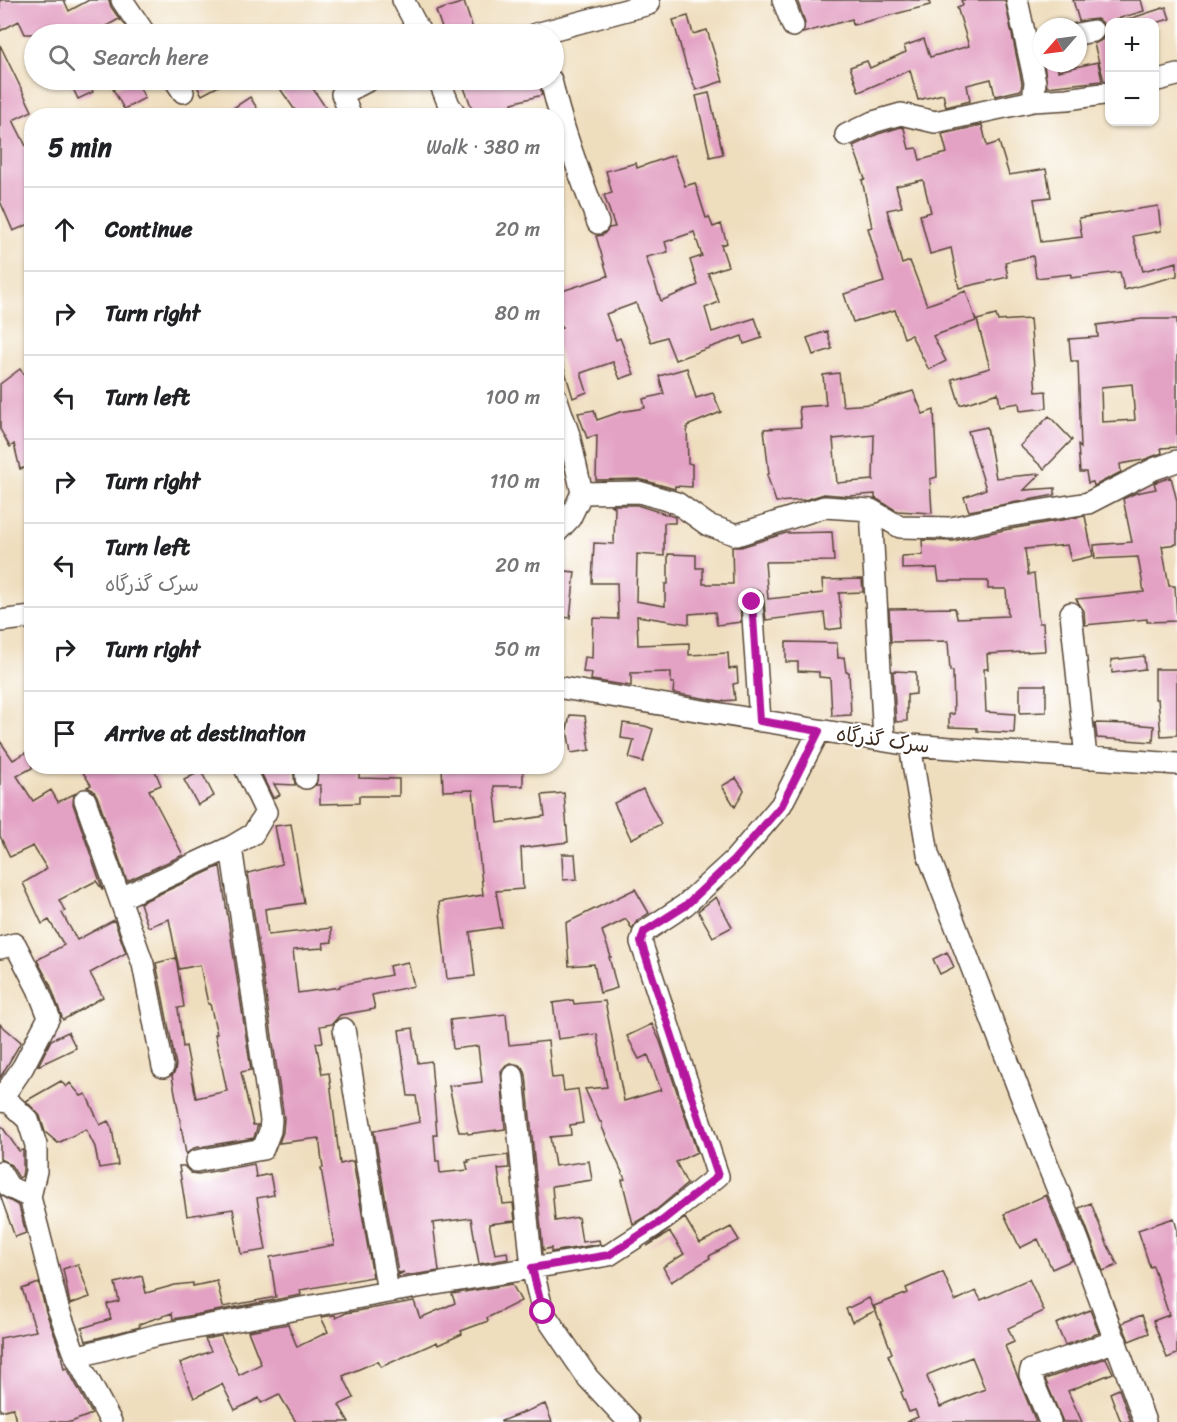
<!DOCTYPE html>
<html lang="en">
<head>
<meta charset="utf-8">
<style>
	:root { --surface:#fff; --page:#f2f2f2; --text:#202124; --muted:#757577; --line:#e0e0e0 }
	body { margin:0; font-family:Sriracha,"Playpen Sans Arabic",sans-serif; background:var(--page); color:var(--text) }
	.controls { position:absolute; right:18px; top:18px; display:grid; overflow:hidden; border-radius:12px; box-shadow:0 2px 4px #0004 }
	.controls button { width:54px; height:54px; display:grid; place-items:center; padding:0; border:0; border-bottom:2px solid var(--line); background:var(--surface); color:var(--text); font:30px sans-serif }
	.compass { position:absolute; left:1033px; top:18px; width:54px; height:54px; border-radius:50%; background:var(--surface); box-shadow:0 2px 4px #0004; rotate:242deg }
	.stop { position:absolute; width:18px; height:18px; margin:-14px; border:4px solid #b5179e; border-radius:50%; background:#fff }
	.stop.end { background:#b5179e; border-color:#fff; box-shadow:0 2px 6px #0008 }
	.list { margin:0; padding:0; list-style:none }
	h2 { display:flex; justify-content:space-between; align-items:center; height:78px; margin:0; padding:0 24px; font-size:26px }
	h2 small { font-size:20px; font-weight:400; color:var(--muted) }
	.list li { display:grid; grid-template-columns:39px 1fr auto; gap:18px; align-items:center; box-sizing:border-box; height:84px; padding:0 24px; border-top:2px solid var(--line) }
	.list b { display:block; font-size:22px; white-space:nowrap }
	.list p { margin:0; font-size:20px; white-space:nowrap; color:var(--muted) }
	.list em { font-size:20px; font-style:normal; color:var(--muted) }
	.icon { flex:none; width:33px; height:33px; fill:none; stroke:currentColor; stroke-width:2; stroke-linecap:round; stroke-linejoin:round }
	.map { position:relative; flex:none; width:1177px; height:1422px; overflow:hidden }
	.search { position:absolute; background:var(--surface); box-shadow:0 2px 4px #0004; left:24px; top:24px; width:540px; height:66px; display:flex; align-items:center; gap:15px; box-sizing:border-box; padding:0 21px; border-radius:33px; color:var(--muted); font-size:22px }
	.panel { position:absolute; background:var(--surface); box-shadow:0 2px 4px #0004; left:24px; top:108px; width:540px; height:666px; border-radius:24px }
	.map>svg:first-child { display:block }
	.building { fill:#e3a2c4; fill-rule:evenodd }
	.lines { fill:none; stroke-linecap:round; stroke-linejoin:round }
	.minor-casing { stroke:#564536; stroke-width:24 }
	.minor { stroke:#fff; stroke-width:21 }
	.route { stroke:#b5179e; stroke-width:8 }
	.labels { text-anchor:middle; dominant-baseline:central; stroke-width:4.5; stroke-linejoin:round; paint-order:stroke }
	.street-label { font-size:20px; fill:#3b2a1e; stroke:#fff }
</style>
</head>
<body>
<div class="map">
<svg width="1177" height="1422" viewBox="0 0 1177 1422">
	<rect width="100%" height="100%" fill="#fff"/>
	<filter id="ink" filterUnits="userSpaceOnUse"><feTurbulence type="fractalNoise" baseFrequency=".0167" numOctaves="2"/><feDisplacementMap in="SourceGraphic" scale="12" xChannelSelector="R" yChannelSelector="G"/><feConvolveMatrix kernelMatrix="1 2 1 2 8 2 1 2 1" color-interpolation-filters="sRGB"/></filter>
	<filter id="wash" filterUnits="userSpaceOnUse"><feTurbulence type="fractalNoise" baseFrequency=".008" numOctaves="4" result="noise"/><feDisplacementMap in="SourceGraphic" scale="24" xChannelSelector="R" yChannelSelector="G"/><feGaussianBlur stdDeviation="1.35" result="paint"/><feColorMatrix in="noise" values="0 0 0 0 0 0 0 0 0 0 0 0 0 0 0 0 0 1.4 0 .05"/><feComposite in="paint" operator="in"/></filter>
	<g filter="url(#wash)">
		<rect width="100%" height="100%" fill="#efdebe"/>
		<g id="blocks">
			<path class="building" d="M0,0H64L69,11L89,0H109L111,7L121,21L119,19L92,34H81L78,29L68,34H25L19,21L0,31Z
				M797,0H929L930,5L853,25L852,19L803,33L805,22Z
				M961,0H1005L1022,83L1021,90L995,96L991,79L967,85L970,101L946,107L943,94L918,100L910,70L859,92L850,67L867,61L870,68L906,52L904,46L924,39L930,57L969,46L957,7L963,5Z
				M1073,0H1141L1144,11L1110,21V80L1104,81L1094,44L1102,40L1105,35V28L1102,22L1097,19L1079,21Z
				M464,2L474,32L467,34H444L436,11Z
				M1166,7L1170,19L1159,22H1127L1126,20Z
				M688,16L693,34L707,30L723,81L696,90L688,69H687L673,20Z
				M0,45L32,111L13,120L28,150L32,148V223L13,231L0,201Z
				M1098,62L1102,81L1047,87L1044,63H1050L1051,66L1057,65L1058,71Z
				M69,80H87L93,92L78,99Z
				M131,80H136L145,98L124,109L113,89Z
				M193,80H230L202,95Z
				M274,80H301L306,87L310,84L331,116H299Z
				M461,80H539L542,95L512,103L513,107L483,116H475Z
				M709,93L723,154L710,157L696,96Z
				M250,97L262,116H221Z
				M982,125L987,146L999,142L1009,175L1046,169L1051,197L1034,199L1041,242L1082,237L1079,218L1158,206L1161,231L1133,236L1143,271L1177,262V276L1124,290L1120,272L1071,278V274L1036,278L1033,256L1005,262L1008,277L959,288L951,248L930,254L920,215L931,212L923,180L896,186L902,207L887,210L902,264L910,261L927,305L966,291L976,321L933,336L946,361L929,370L911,335L904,338L895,310L853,322L844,294L884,282L868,228L872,227L862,180L865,179L853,146L878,134L901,127L904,128L909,149L917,148L920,160L947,153L942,134Z
				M674,155L685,186L695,183L706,218L709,217L713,227L721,224L727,243L721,245L728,266L708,273L719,302L705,308L712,332L755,318L762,338L744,344L742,336L675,360L666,337L651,342L636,303L606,314L616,340L620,338L634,374L620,379L613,362L581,373L587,392L573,398L556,342V330L562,328L556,311V293L608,276L596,236L603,235L609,228L615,227L604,195L612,193L606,171L636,163L637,168ZM694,232L702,256L690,260L698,285L661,301L646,257L668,252L665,242Z
				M996,315L998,321L1030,319L1036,392L1046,391L1047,408L1020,411L1019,403L1000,406L998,393L960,405L952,379L990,368L977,320Z
				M1142,319H1177V447L1161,448L1162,453L1143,460L1120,464L1121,472L1094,486L1093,482L1088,483L1086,472H1080L1078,445L1081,448L1078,361H1071L1069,339L1098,337L1097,325ZM1132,384L1135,420L1102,422L1101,387Z
				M827,331L832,349L813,355L807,338Z
				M687,368L696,398L713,393L721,412L687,426L688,463L692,464V487L675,486V489L639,479L596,480L597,435L587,438L578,413L594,410L597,420L620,412L645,408L643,399L664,394L659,376Z
				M20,369L32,384V466L20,469L14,444L10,447L0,429V384Z
				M839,373L843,406L871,404L913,391L923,414L934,410L937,477L930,479L932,513L897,511L875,498V494L849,496L824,494L805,500L776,502L767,475L769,474L764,429L801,427L799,407L826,405L823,375ZM874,435L873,480L837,483L833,439Z
				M1049,416L1072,440L1044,469L1020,446Z
				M987,427L996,478L1040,474L1024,490L1055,488V495L969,511L964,497L986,489L968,431Z
				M1171,477L1177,501V544L1162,546L1169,586H1175L1177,621L1147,622V619L1085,625L1084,611L1076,599L1144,592L1138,557L1095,559L1094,545L1132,542L1123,499L1136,493L1156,489L1154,483Z
				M610,505H637L675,517V523H664V556L637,554L636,601L665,606V584H668V554L696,555V568H703V584H733L732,547H741L786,533L832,532L834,561L765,562L768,599L823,593L822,580L862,579L863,592L839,593L842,628L826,630L824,613L766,620L763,595L758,591L752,589L745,591L740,597L741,622L717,625L715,612L689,614V624L637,616L638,645L689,643V655L728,653L729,669L737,668L738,683L733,684L735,700L720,701L673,693L674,683H671V672L631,673V686L591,680L592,673L583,672L585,657L592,658L593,618L618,619L617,583H592L594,543L614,544L615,507Z
				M1085,516L1093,556L1071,561L1067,545L1025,549L1028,575L1034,574L1039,623H1043L1045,651L987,654L988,669H984L986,712L1015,714L1014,733L977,731V728L949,727V714H954L953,671H950L948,641L891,642L889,609L955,608L957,618L1008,616L1006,589H988V581H939L937,568L902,569V556L923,555L922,540L953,541L1004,530Z
				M556,570L575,572L570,618L556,616Z
				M786,642L837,643L838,658L844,657L846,672H849L851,715L832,716L830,678L819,677V672L798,671V662H786Z
				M1144,656L1145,669L1112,673L1111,660Z
				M1155,669H1177V735L1161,736L1158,699H1155Z
				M893,671L916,672V694L907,695V721L896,722Z
				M1020,685H1046V712L1020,713Z
				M570,715L585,716L590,750L571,753L567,729Z
				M623,723L645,726L653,729L643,762L629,758L634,740L621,738Z
				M1095,723L1131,724L1154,726L1153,742L1097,738Z
				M0,741L13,760L32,749V768L17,776L33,801L51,790L58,802L74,794L73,804L103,890L96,881L59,900L65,911L62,913L77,940L114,920L126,953L90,973L103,997L63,1020L50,984L37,960L64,945L49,920L42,924L23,883L47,869L33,846L10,857L0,836Z
				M79,766H153L161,785L149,790L183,855L127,881L97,796L93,790L87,787L91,785Z
				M258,766H293L295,785L274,784L280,795L273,798Z
				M319,766H359V778L399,779V796H359V803L320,804V785H316Z
				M442,766H523V786H494L498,823L545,816L542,795L564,793L568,842L521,848L523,889L496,891L502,927L470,932L475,976L447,979L439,902L483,895L473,790L443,791Z
				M201,771L214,796L198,805L184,780Z
				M736,778L744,790L735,807L722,786Z
				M643,789L661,824L631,839L614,803Z
				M291,824L304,903L265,909L268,935L331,928L332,942L323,943L324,948L293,950L298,993L340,987V985L391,975L389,966L408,962L414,986L372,995L375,1009L340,1015L332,1024L320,1026L323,1042L316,1043L322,1074L329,1073L340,1164L353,1161L373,1277L300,1290L301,1295L173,1319L172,1313L139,1324L140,1327L86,1341L82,1328L111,1319L107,1304L119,1301L115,1283L142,1276L146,1293L175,1285L193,1283V1286L217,1281L223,1307L276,1297L270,1257L334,1245L321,1168H323L319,1138L279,1143L283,1132L284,1118L248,873L282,864L275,826Z
				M562,854H575L577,879L563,880Z
				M220,866L251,1070L241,1072L253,1125H258L257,1128L254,1138L194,1148L186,1154L172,1076L175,1071L176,1065L156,963L176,958L184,1007L178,1008L183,1047L186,1046L196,1098L227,1091L215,1034H217L210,1004H208L200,965L179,969L169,919L148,927L140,903Z
				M635,889L649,913L637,921L632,929L626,919L602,931L611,957H609L617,988L600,993L594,964L569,966L566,923Z
				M716,897L732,927L713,937L698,911Z
				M947,952L954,967L940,974L933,959Z
				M573,1000L574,1004L605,1001L624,1101L661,1090L648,1055L639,1059L627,1036L652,1024L660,1041L697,1152L676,1162L687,1184L656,1210L633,1224L622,1180L625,1179L602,1127V1122H600L585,1089L607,1087L597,1034L558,1039L553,1003Z
				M506,1014L509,1045L548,1041L552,1078L562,1077L564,1091L578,1089L583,1123L570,1125L571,1135L550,1137L555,1166L589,1161L592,1180L552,1186L555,1221L578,1217L582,1242L599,1240L600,1244L551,1252V1248L543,1250L526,1075L524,1069L519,1065L511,1063L505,1066L501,1071L505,1129L468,1134L467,1132H459L449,1086L482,1082L478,1046L453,1049L450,1020Z
				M0,1024L21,1042L0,1078Z
				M413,1028L418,1063L431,1061L437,1135H434L436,1161H439L440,1173L468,1170L466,1162H469L468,1160L508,1155L509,1168L498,1169L503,1204L513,1203L515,1221L489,1224L495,1254L507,1252L508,1259L479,1264L471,1218L433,1223L439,1271L398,1277V1275L404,1272L398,1273L374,1131L420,1122L416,1096H408L399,1030Z
				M68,1032L76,1048L38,1066L51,1040Z
				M61,1081L66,1087L70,1083L81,1096L86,1094L100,1125L108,1121L112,1129L118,1165L99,1168L95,1147L86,1129L58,1143L45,1132L40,1116L26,1101Z
				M0,1124L19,1151L23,1150V1170L22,1176L19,1178L11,1165L0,1159Z
				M254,1164L256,1177L270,1174L274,1195L257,1198L266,1250L241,1254L233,1209L187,1216L179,1166H184L191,1173L198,1174Z
				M0,1195L19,1206L26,1233L15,1237Z
				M1046,1195L1072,1260L1052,1269L1038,1239L1020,1248L1004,1214Z
				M1091,1203L1107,1244L1118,1265L1103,1271L1079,1208Z
				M685,1218L700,1243L731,1227L739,1240L709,1256L710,1258L671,1282L663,1267L684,1254L670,1232L647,1246Z
				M1174,1218L1177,1229V1354L1167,1358L1153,1321L1169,1315L1153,1266L1150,1267L1138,1230Z
				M78,1264L90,1297L70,1304L63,1269Z
				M943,1272L955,1301L976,1291L981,1300L1029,1279L1044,1311L1008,1328L1014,1342L1005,1346L1036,1422H906L918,1417L915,1410L909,1412L901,1392L903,1391L888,1355L892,1353L874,1306L908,1293L906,1288ZM972,1357L985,1389L940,1407L927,1377L929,1374Z
				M39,1283L46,1312L60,1350L64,1369L67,1368L92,1414L71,1422H16L13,1408L0,1411V1338L36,1331L22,1289Z
				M512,1284L521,1301L487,1318L488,1321L461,1331L462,1334L438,1345L437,1342L381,1367L378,1361L343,1376L354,1398L339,1405L349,1422H296L279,1394L261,1403L259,1398L235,1410L222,1384L194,1398L180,1363L211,1351L205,1339L221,1336L239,1375L261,1364L248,1331L288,1324L297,1347L328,1332L321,1317L335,1315L336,1318L346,1313L414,1301L420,1318L455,1303L452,1294Z
				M869,1298L875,1311L852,1322L846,1309Z
				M1090,1310L1099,1333L1065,1345L1056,1324Z
				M1142,1315L1149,1333L1129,1341L1122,1323Z
				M1106,1358L1113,1373L1068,1391L1082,1422H1063L1045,1379Z
				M1119,1389L1131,1422H1121L1110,1393Z
				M545,1404L552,1422H501V1421Z"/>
		</g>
	</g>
	<g filter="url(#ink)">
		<use href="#blocks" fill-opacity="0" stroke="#564536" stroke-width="1.5"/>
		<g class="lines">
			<defs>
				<path id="minor" d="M122,0L145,34
					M403,0L421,34
					M783,0L793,26
					M536,34L649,4
					M1078,34L1093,31
					M175,80L183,92
					M439,80L449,105L457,116
					M551,80C562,129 580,175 598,223
					M1154,81L1177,75
					M1033,101L1067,99L1110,93
					M351,116L342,94L369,80
					M846,135L873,122L901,114L935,122L1033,101L1035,82L1017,0
					M556,397L569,435L582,493L570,518L556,533
					M582,493L639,492L677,503L708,525L737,535L824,507L871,510L900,527L951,528L1002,517L1088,503L1154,469L1177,461
					M871,510L884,740
					M752,602L760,721
					M1071,613L1086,758
					M0,621L32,617
					M556,687L910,745L1177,764
					M910,745L928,854L1045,1158L1078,1240L1145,1422
					M306,778V766
					M85,800L143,964L163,1067
					M121,898L231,847L253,834L266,812L244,766
					M0,948L15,944L38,989L49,1017L23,1067L0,1101
					M344,1029L388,1292
					M513,1076L532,1268L543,1312L588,1378L629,1422
					M0,1101L9,1102L28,1120L36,1145V1171L30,1197L58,1308L76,1357L111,1422
					M196,1161L263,1149L270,1131L271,1120L231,847
					M0,1172L9,1187L30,1197
					M76,1357L157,1335L388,1292L609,1255L663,1220L718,1176L641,942L644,932L685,905L734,860L781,805L819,731
					M1050,1422L1030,1375L1031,1370L1116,1341"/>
			</defs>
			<use href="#minor" class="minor-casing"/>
			<use href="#minor" class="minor"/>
		</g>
	</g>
	<g class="lines" filter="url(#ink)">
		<path class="route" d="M543,1312L532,1268L609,1255L663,1220L718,1176L641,942L644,932L685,906L734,860L782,805L819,731L760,721L752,602"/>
	</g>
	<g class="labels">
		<g class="street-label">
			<text transform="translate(883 740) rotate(8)">سرک گذرگاه</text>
		</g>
	</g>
</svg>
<div class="controls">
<button>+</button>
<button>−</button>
</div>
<svg class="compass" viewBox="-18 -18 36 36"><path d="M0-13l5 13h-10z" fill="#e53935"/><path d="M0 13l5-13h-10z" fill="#757577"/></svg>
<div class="stop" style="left:543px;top:1312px"></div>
<div class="stop end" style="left:752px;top:602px"></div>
<div class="search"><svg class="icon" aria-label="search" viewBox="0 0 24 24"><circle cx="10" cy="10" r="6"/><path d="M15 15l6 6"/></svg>Search here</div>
<section class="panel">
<h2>5 min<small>Walk · 380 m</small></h2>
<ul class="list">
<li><svg class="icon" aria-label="ahead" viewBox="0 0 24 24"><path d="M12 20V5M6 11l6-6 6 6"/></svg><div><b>Continue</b></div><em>20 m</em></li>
<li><svg class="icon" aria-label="right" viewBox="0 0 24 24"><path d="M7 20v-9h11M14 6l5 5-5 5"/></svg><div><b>Turn right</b></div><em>80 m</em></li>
<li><svg class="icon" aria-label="left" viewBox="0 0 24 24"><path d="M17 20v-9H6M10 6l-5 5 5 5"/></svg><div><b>Turn left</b></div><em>100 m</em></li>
<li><svg class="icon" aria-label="right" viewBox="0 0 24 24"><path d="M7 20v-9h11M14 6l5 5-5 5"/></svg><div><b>Turn right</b></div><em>110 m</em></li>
<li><svg class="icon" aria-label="left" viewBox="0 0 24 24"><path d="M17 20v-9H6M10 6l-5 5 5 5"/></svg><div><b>Turn left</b><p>سرک گذرگاه</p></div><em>20 m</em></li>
<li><svg class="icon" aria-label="right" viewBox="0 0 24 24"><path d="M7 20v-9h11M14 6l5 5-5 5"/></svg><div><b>Turn right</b></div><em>50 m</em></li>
<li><svg class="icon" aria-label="arrive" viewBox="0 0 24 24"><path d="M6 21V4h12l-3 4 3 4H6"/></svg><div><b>Arrive at destination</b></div></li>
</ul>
</section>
</div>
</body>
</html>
